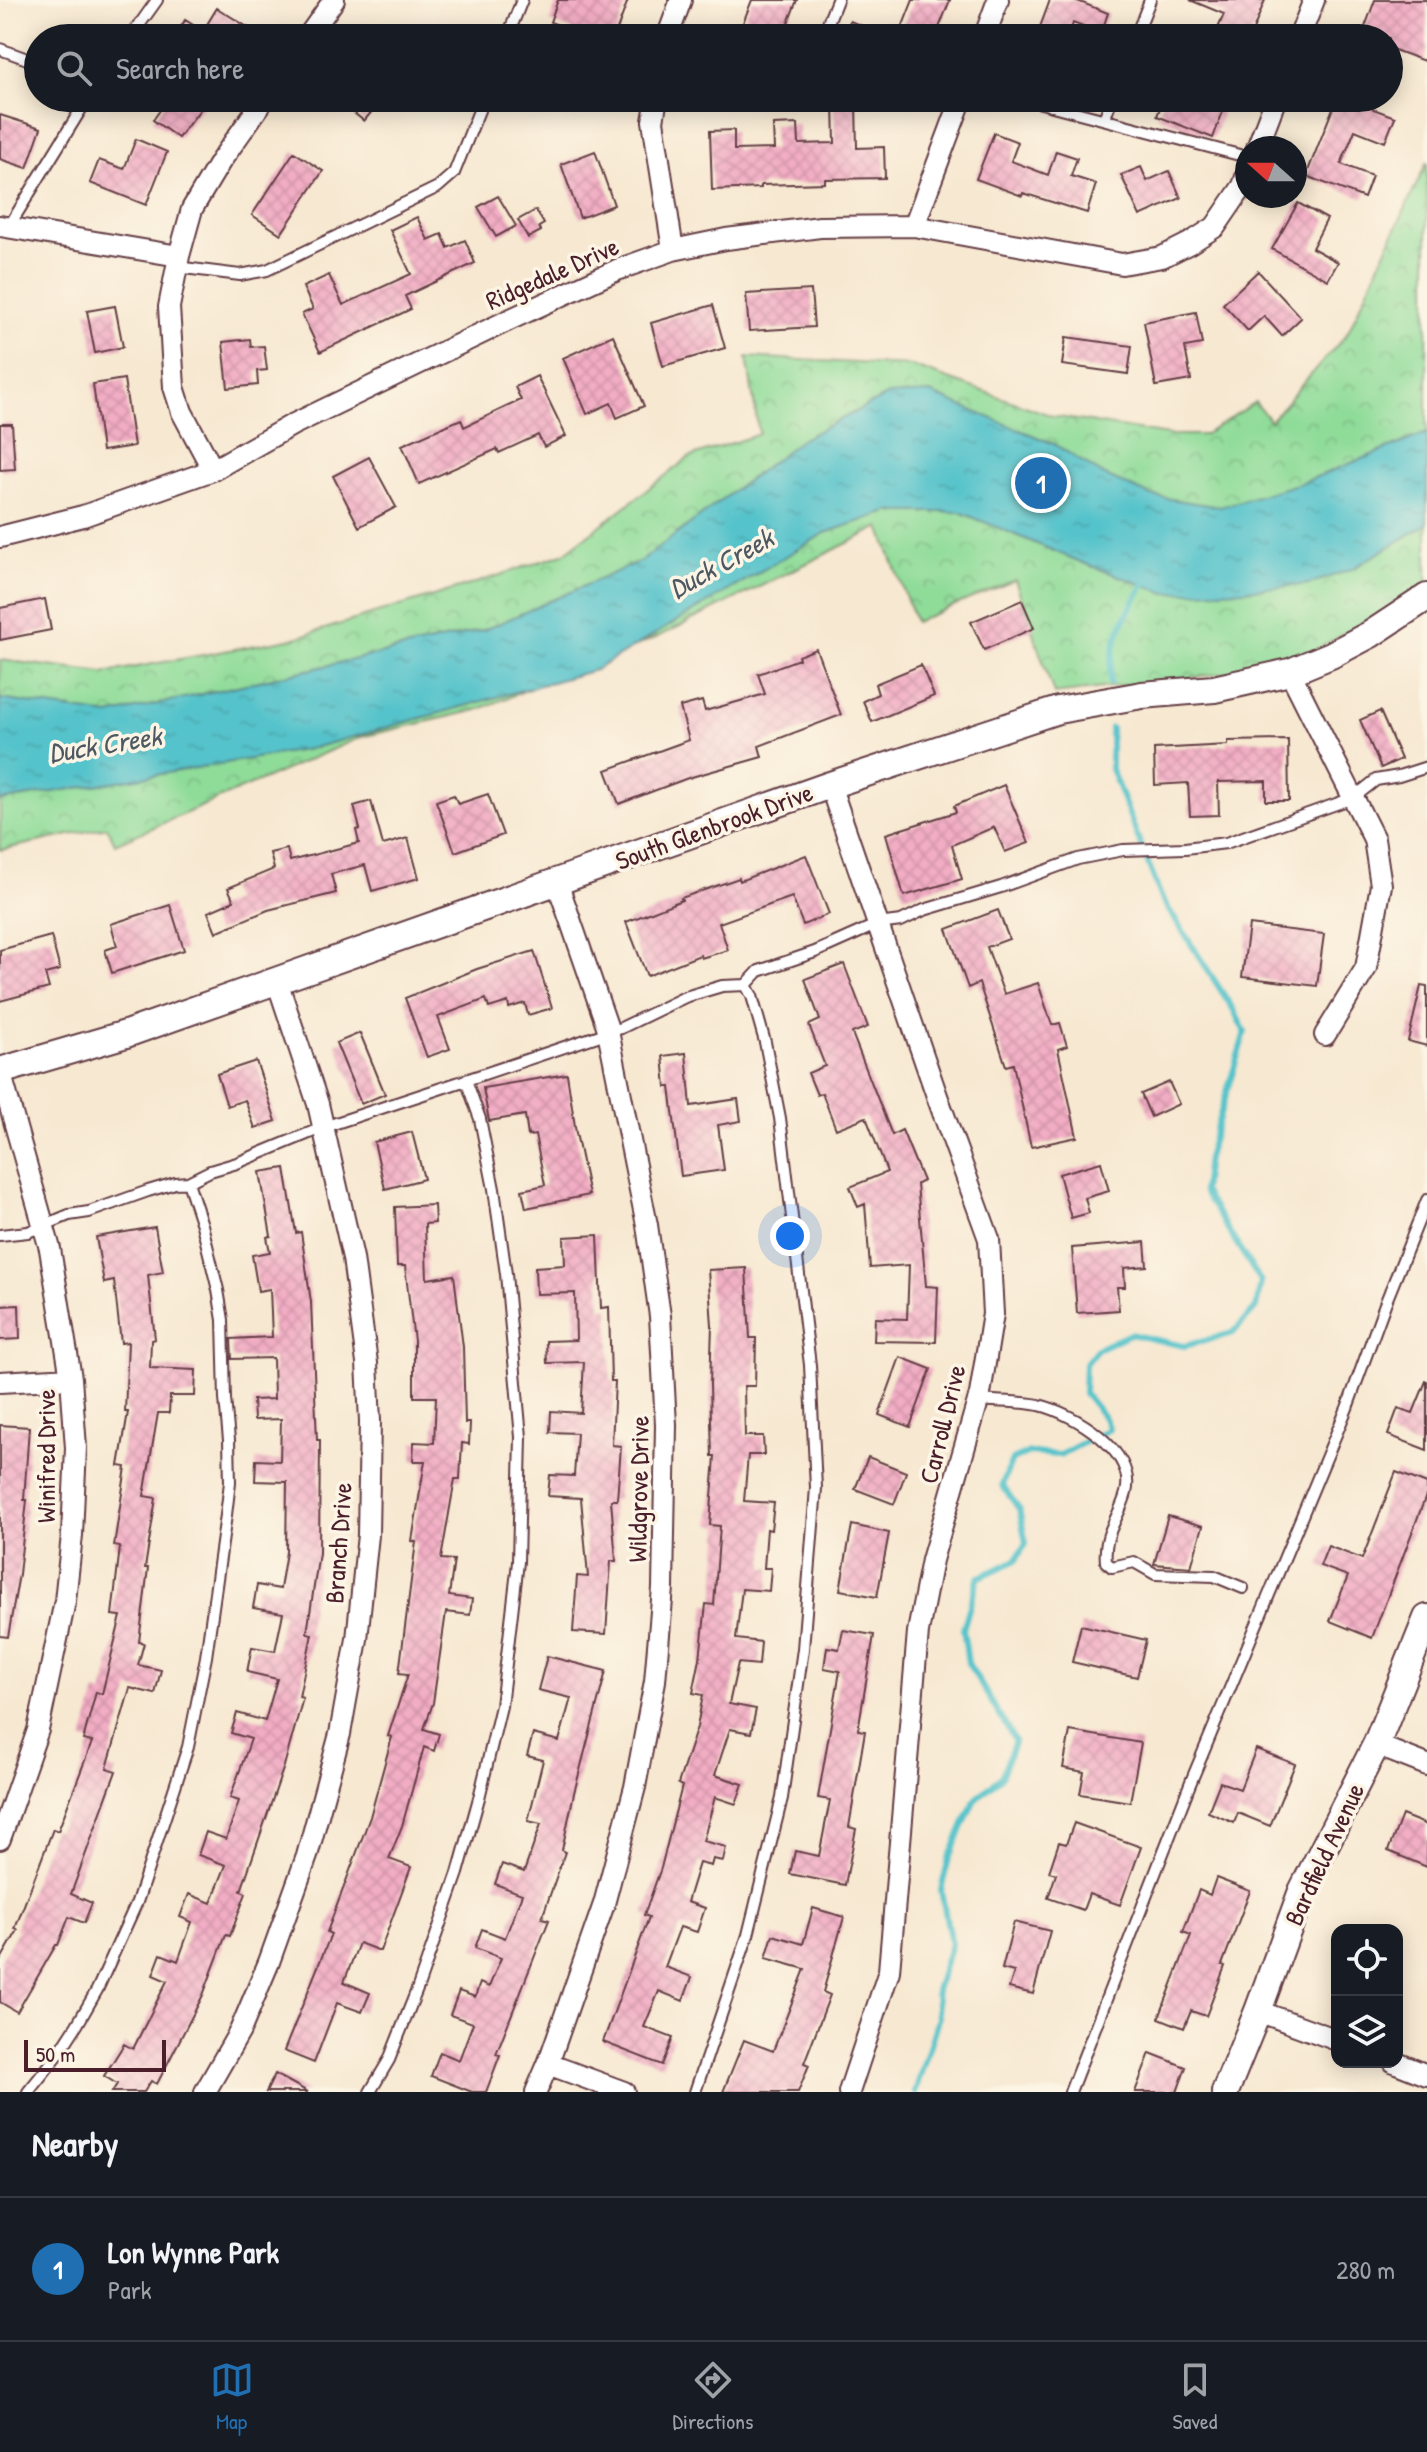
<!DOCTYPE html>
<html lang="en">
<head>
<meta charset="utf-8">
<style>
	:root { --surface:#171b24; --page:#242831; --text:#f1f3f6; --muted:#9ea1a6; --line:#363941; --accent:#1f6fb2 }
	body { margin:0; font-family:"Patrick Hand",sans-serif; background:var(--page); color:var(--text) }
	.controls { position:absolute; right:24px; bottom:24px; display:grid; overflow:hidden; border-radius:16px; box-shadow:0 4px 20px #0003 }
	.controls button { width:72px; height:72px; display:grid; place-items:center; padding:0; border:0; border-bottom:2px solid var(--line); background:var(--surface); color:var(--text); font:40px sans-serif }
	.compass { position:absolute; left:1235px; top:136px; width:72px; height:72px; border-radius:50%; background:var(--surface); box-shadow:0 4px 20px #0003; rotate:291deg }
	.scale { position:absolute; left:24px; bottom:20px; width:142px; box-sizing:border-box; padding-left:8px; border:4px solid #4a1f2b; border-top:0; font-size:22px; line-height:28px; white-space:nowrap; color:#4a1f2b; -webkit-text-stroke:6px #fcf5e5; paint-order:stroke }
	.you { position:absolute; left:790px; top:1236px; width:28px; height:28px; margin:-20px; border:6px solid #fff; border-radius:50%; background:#1a73e8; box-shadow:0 0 0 12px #1a73e833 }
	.badge { display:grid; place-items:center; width:52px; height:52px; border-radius:50%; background:var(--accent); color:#fff; font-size:26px; font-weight:700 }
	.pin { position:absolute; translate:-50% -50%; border:4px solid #fff; box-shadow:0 2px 8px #0006 }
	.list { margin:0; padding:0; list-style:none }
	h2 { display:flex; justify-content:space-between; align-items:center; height:104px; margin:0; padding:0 32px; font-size:34px }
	h2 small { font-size:26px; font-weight:400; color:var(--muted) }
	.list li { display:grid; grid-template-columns:52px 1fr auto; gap:24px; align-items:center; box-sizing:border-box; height:144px; padding:0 32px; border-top:2px solid var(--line) }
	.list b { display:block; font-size:30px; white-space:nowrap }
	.list p { margin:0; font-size:26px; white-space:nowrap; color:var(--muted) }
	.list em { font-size:26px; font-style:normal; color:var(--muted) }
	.icon { flex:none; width:44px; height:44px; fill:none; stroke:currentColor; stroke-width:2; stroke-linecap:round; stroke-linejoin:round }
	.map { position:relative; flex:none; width:1427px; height:2092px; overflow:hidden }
	.search { position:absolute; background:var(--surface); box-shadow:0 4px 20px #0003; left:24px; right:24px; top:24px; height:88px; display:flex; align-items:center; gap:20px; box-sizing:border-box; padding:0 28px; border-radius:44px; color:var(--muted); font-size:30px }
	.sheet { height:248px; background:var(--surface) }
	nav { display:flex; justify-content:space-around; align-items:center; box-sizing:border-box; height:112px; border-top:2px solid var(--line); background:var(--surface); font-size:22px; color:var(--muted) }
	nav a { display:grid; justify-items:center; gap:4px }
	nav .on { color:var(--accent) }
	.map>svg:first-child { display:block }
	.park { fill:url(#park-crowns); stroke:#6c7e62; stroke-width:2 }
	.water { fill:url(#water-ripples); stroke:#50717b; stroke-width:2 }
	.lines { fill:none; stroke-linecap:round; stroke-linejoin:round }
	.stream { stroke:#55c3cb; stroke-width:6 }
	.building { fill:url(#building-cross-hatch) }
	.service-casing { stroke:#643d44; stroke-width:14 }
	.minor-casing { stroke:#643d44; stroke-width:24 }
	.tertiary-casing { stroke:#643d44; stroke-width:30 }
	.service { stroke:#fff; stroke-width:10 }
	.minor { stroke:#fff; stroke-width:20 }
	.tertiary { stroke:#fff; stroke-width:26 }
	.labels { text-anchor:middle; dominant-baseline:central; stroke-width:7; stroke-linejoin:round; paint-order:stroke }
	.street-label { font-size:26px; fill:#4a1f2b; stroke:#fcf5e5 }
	.water-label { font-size:28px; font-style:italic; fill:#4e5863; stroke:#fcf5e5 }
</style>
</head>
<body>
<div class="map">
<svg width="1427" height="2092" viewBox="0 0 1427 2092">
	<defs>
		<pattern id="park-crowns" width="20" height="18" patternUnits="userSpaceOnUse" patternTransform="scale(2)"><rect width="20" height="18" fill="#8fdc99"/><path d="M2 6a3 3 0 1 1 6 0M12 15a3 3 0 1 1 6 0" fill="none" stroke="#7dbc84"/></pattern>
		<pattern id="water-ripples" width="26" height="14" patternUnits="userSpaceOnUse" patternTransform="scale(2)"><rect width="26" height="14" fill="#55c3cb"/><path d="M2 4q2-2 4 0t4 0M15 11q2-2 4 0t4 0" fill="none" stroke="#4ca7ae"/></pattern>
		<pattern id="building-cross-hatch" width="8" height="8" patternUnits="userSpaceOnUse" patternTransform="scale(2)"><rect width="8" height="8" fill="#f2adc4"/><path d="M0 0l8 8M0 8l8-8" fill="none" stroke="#d194a9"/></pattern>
	</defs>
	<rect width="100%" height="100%" fill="#fcf5e5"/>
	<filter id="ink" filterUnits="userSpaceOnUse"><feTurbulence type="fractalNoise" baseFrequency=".0125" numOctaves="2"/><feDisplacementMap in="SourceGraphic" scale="16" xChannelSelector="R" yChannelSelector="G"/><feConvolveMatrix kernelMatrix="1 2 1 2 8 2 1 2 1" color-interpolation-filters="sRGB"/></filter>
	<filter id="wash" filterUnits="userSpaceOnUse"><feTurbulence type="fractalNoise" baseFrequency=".006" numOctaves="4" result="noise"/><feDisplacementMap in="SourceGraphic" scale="32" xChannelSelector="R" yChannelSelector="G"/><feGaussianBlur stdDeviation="1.8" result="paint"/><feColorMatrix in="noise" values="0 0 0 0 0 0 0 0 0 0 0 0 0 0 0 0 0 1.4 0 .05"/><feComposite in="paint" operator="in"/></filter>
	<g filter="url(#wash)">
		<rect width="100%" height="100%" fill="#f7e8d1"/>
		<path class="park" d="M1427,162V583L1400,602L1287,666L1054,694L1015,580L915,622L880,527L658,637L477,710L361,737L115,844L107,827L0,850V660L104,673L295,638L479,582L563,554L690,457L759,434L747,357L912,366L1053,416L1168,435H1204L1255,402L1270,421L1347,334Z"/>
		<path class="water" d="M930,393L1054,444L1105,476L1152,496L1220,507L1301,483L1427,433V524L1352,569L1310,584L1243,590L1166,593L1083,563L960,512H888L825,533L595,670L309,749L0,801V699L109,715L484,630L641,561L802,439L888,395Z"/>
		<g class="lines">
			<path class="stream" d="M1110,683C1110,637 1125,618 1147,579
				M915,2092L938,2019L936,1990L951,1944L941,1890L949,1858L974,1801L1001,1777L1015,1741L968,1663L963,1629L978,1578L1016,1560L1026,1543L1019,1509L1002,1485L1012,1460L1029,1453L1060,1455L1109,1429L1103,1416L1084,1393L1085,1364L1097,1349L1130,1334L1184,1346L1233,1333L1256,1308L1261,1282L1203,1191L1207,1158L1245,1032L1233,1009L1162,899L1111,769V728"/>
		</g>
		<g id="blocks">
			<path class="building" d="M558,0H628L614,38H570L573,30L550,22Z
				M752,0H797L782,38H737Z
				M913,0H950L935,38H898Z
				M1050,0H1075L1108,13L1101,34L1073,23L1068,38H1036Z
				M1190,0H1265L1250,38H1214L1224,14Z
				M1375,0H1427V51L1424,61L1389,48V38H1361Z
				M217,8L265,38H175L185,20L203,31Z
				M850,21L889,37V38H843Z
				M169,98H209L178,138L153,120Z
				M335,98H383L364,121Z
				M1164,98H1177L1189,103L1191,98H1228L1213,138L1157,116Z
				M1337,98H1372L1368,107L1395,117L1385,142L1355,130L1341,164L1372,176L1364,198L1306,176Z
				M856,103L857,148L884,147L885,178L825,179V183L761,185V188L712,190L710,131L734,130V150L774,149L773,125L798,124L799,144L835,143L834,104Z
				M0,115L41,128L27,168L0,159Z
				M994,133L1018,142L1011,161L1048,175L1056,151L1077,158L1071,176L1096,184L1087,213L1023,193L1022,196L976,179Z
				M136,139L167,152L146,205L90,183L99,160L124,169Z
				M595,151L614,205L580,218L561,164Z
				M294,152L323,171L281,234L252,215Z
				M1141,167L1147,181L1169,171L1181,198L1140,216L1121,175Z
				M498,196L516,226L496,237L478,207Z
				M1298,203L1327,219L1312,248L1338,262L1328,280L1272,249Z
				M536,210L544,224L539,227L541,231L528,238L518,220Z
				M417,217L428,240L442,234L448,248L465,240L475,263L405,296L411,309L320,352L302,314L313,309L303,287L329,275L343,305L411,274L390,230Z
				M1258,271L1301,318L1282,336L1264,316L1248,331L1223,304Z
				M811,290L814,327L749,331L746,294Z
				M713,305L725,348L663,366L651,323Z
				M115,306L123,347L95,353L87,311Z
				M1196,312L1202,344L1185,347L1191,380L1156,386L1144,322Z
				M613,335L644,406L617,418L611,403L587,414L563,358Z
				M1066,337L1132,346L1128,374L1062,365Z
				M250,339L251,347L264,346L267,370L257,371L258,385L228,388L223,342Z
				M537,376L566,436L544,447L538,435L499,453L497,449L419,484L402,445L461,419L464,427L521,400L515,387Z
				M124,379L134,446L102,451L93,384Z
				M0,424H12L15,469L0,470Z
				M369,457L396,507L359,527L333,476Z
				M45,599L51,630L0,640V608Z
				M1022,600L1034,628L984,650L971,622Z
				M816,649L841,715L759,746L762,757L688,778L619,804L606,770L689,740L680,707L702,701L705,711L765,694L758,674L799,659L798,656Z
				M921,665L934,696L872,722L863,701L878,694L875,684Z
				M1380,711L1401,759L1381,768L1360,720Z
				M1288,740L1289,801H1266V781L1218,782L1219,815L1190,816L1188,783L1155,785L1154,749L1228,745V741Z
				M1004,785L1029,843L1005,852L994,827L952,845L962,879L904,896L886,834L956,812L954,806Z
				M488,794L503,835L455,852L436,801L454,795L458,804Z
				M371,801L383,845L408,838L419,878L372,891L365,865L331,874L336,893L268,910L216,932L208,912L234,901L228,888L274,869L270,853L287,849L290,861L359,843L356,830L360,829L354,806Z
				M806,855L829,914L803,925L792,897L719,923L728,950L701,958L700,955L647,976L626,922L682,900L681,898L739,878L740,881Z
				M170,905L184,950L112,973L105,950L117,946L111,924Z
				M998,910L1009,939L987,947L1004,994L1038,983L1052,1025L1060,1023L1067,1046L1058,1049L1077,1137L1031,1147L1013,1064L1006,1066L979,983L968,988L947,929Z
				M1249,925L1324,934L1317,986L1242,977Z
				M51,936L60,970L45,974L49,988L0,1001V950Z
				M534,951L552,1008L528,1015L525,1003L509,1008L508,1002L489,1008L486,999L438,1017L450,1049L427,1057L405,998L477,969Z
				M844,964L868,1027L852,1033L892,1135L902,1130L923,1181L917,1184L926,1286L938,1287L936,1342L874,1341L875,1318L907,1319L909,1265L870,1268L865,1204L858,1207L850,1187L887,1172L866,1117L836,1129L822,1093L817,1095L808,1073L825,1066L809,1025L820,1020L805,979Z
				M1421,986L1427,987V1046L1408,1041Z
				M360,1033L385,1094L361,1104L336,1043Z
				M686,1053L691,1106L738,1099L741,1121L718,1125L724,1170L681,1176L670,1087H666L663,1056Z
				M256,1061L276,1121L255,1128L245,1100L227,1106L217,1074Z
				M567,1074L576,1133L589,1195L526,1208L522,1190L545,1185L535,1135L528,1136L525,1115L489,1121L483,1088Z
				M1169,1082L1179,1104L1151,1117L1141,1094Z
				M412,1132L424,1179L385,1189L374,1142Z
				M1101,1162L1109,1191L1085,1198L1089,1213L1071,1218L1059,1174Z
				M285,1168L296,1233L301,1232L311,1302L317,1440H320L319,1553L307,1633L312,1634L299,1697L303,1698L284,1766L241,1891L246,1893L230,1936L226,1935L203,1995L157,2084L151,2081L144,2092H112L117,2084L104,2076L124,2044L133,2049L167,1981L153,1975L161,1954L178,1961L192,1922L180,1917L189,1894L211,1903L226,1865L198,1855L206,1832L226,1839L239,1801L230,1798L251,1739L231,1733L237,1713L265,1721L277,1679L247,1672L252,1647L275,1651L283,1613L253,1608L257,1585L280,1589L286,1552L287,1482L255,1481L256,1460L280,1461L281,1419L254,1420L253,1400L274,1399L273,1358L232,1359L231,1339L272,1337L270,1289L258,1291L252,1255L270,1252L267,1237L271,1236L260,1172Z
				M434,1205L435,1223L425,1224L427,1279L454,1275L463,1347L465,1423H470L469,1444L462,1443L460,1479H455L441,1559L454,1560L449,1596L472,1599L470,1615L446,1612L433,1703L424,1729L439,1734L434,1751L424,1747L402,1826L389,1859L411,1867L380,1951L359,1943L344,1982L370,1993L362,2012L337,2003L314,2063L284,2051L331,1934L327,1932L370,1817L392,1737L388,1736L408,1674L399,1673L416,1542L412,1541L425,1461H413L414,1442L434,1443L436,1397H414V1341L405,1266H397L395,1207Z
				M155,1227L163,1272L148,1275L155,1339L151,1340L150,1368L196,1370L195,1396H170L169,1413H158L144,1496L156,1498L145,1568H148L139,1642L144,1643L138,1665L161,1670L155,1694L130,1688L107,1768L116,1771L71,1894L92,1903L84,1923L69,1917L58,1945H56L17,2012L0,2002V1961L18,1930L15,1929L53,1829L58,1831L92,1742L83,1740L96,1692L102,1694L121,1616L112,1615L120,1547L114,1546L126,1467L119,1466L128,1412H125L128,1342L121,1343L114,1281L104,1283L96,1237Z
				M598,1235L601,1308L609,1307L611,1381H615L612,1445L621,1446L617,1500H611L616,1561H611L606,1634L573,1632L577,1576L588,1577L581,1498L548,1496L550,1475L574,1476L577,1433L550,1432L551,1411L581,1413L584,1362L547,1363L546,1341L576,1340L575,1293L536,1294L535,1267L565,1265L564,1237Z
				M1145,1242L1147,1266L1124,1268L1125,1287H1117L1119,1310L1077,1313L1072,1248Z
				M746,1268L750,1338H756L755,1386H744L745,1436H763L764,1455H748L744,1501L774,1503L771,1530L767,1529L764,1568H771L769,1591L742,1589L736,1639L761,1642L759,1665L738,1663L729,1704L756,1709L751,1733L730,1729L715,1775L743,1784L736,1804L715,1797L703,1841L726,1847L723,1861L713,1859L711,1866L699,1863L687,1902L705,1908L697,1932L680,1927L665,1967L692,1977L683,2001L659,1991L644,2027L673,2038L662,2065L603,2042L649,1917L644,1915L661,1868L682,1786L678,1784L697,1727L703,1695L693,1693L700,1659L706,1604L714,1605L720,1526L710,1525L715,1456H712L710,1385L712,1325L708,1270Z
				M19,1305L20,1339L0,1340V1306Z
				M900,1357L931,1369L910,1427L879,1415Z
				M1426,1381H1427V1450L1388,1435L1398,1408L1413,1413Z
				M0,1425L29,1427L24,1500H27L19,1574L8,1637L0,1636Z
				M868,1457L906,1472L894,1504L855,1489Z
				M1396,1472L1427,1484V1493L1372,1638L1330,1621L1348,1576L1320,1566L1328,1546L1362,1559Z
				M1168,1516L1203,1526L1191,1567L1154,1564Z
				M852,1525L889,1533L877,1597L840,1590Z
				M1081,1625L1146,1640L1137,1677L1072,1662Z
				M843,1630L874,1635L858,1730L865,1731L849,1827L856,1829L845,1885L790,1874L795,1851L819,1856L830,1800L818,1798L840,1671L824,1668L827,1647L839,1649Z
				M547,1656L606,1671L574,1793L562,1850L565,1852L542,1918L549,1920L496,2054L500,2055L486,2092H472L431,2076L440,2052L459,2060L473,2023L450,2015L459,1991L475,1997L480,1983L489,1987L501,1958L475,1948L482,1929L505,1938L522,1894L495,1884L502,1864L524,1872L541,1824L528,1821L543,1760L527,1756L533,1734L559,1741L571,1698L538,1690Z
				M1070,1731L1141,1743L1130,1802L1080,1794L1084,1772L1063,1768Z
				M1256,1749L1295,1764L1270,1826L1238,1813L1234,1823L1208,1812L1220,1782L1240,1789Z
				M1402,1815L1427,1825V1867L1388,1851Z
				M1074,1823L1141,1847L1120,1905L1089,1894L1083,1910L1048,1898L1056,1874L1049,1872L1059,1842L1066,1844Z
				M1216,1878L1250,1891L1222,1965L1225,1966L1206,2016L1191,2011L1184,2028L1159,2018L1191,1935L1183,1932L1199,1890L1210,1895Z
				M813,1908L844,1917L823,1992L830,1995L804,2063L809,2065L798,2092H723L744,2040L773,2051L805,1969L766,1958L773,1935L803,1944Z
				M1014,1922L1050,1931L1033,1994L1009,1988L1014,1972L1002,1969Z
				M1150,2053L1186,2067L1177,2092H1135Z
				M275,2074L308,2092H266Z"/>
		</g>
	</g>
	<g filter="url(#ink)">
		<use href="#blocks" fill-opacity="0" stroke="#643d44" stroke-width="2"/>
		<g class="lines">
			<defs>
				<path id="service" d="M130,38L157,0
					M507,38L522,0
					M822,38L837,0
					M1135,38L1150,0
					M0,49L38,63
					M1022,98L1247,157
					M1104,119L1112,98
					M8,228L88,98
					M176,267L240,275L267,270L438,187L454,173L484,98
					M0,1235L28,1232L69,1215L89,1212L148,1191L175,1183L188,1182L210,1171L237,1163L324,1127L466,1080
					M978,1400C998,1402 1020,1401 1039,1405C1073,1413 1137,1451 1126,1493C1119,1519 1103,1532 1106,1562L1112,1567L1134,1562L1155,1574L1214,1576L1243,1588
					M28,2092L57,2056L77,2025L97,1990L137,1902L188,1747L206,1657L226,1515L230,1482L229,1440L225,1399L223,1320L218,1290L202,1225L188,1182
					M370,2092L389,2060L418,1987L458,1873L479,1798L501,1706L518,1562L521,1437L506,1274L494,1189L480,1119L466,1080L621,1028L685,997L722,986L746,985L759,971L815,952L878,924L901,921L924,910L1001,887L1078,859L1123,850L1185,848L1226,843L1353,798L1376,780L1399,776L1427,767
					M695,2092L748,1935L782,1798L803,1649L816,1488L810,1365L780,1118L765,1042L752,996L746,985
					M1070,2092L1190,1784L1347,1408L1385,1304L1427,1200"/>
				<path id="minor" d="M307,38L334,0
					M667,38L681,0
					M984,38L998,0
					M1299,38L1314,0
					M657,98L653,121L673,250
					M1257,148L1276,98
					M0,226L179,256
					M914,226L962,98
					M213,470L182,412L174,387L169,307L179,256L192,209L220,162L265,98
					M0,537L83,516L213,470L292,425L511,319L617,270L673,250L726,239L820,227L914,226L1122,264L1162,257L1190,243L1215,227L1243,186L1247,174
					M1290,672L1374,839L1381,885L1366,968L1325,1035
					M830,785L937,1096L989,1239L993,1314L980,1394L932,1560L918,1632L889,1971L849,2092
					M0,1382L71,1378
					M1376,1745L1427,1765
					M0,1839L38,1730L65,1601L72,1535L76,1448L71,1378L50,1249L0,1071
					M1258,2011L1337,2040
					M1394,2062L1427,2075
					M548,2064L624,2092
					M205,2092L240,2031L269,1962L307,1856L340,1734L357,1639L368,1535L370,1421L367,1363L353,1258L318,1104L277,981
					M536,2092L548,2064L604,1904L635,1787L655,1681L663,1588L666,1425L660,1316L647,1225L607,1026L557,882"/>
				<path id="tertiary" d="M0,1071L126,1034L830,785L1058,710L1142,695L1214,689L1290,672L1331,655L1371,634L1427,597
					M1225,2092L1258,2011L1302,1891L1376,1745L1427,1618"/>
			</defs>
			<use href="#service" class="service-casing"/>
			<use href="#minor" class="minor-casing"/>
			<use href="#tertiary" class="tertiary-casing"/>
			<use href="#service" class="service"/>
			<use href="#minor" class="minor"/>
			<use href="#tertiary" class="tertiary"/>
		</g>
	</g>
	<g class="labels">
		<g class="street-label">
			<text transform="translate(552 273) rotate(-24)">Ridgedale Drive</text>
			<text transform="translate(714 826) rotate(-20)">South Glenbrook Drive</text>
			<text transform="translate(942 1424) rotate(-76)">Carroll Drive</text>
			<text transform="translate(45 1456) rotate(-90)">Winifred Drive</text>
			<text transform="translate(638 1489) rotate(-89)">Wildgrove Drive</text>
			<text transform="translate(338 1543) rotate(-86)">Branch Drive</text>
			<text transform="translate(1324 1854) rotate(-65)">Bardfield Avenue</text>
		</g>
		<g class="water-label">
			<text transform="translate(721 563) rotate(-29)">Duck Creek</text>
			<text transform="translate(105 744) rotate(-9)">Duck Creek</text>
		</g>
	</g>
</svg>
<div class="controls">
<button><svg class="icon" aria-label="locate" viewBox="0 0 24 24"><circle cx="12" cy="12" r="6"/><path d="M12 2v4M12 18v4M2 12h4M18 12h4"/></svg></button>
<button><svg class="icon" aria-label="layers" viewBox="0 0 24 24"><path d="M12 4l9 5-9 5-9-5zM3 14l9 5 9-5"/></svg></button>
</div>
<svg class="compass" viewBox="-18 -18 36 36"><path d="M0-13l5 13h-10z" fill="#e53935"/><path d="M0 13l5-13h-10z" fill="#9ea1a6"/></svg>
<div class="scale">50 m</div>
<div class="you"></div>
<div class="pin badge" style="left:1041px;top:483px">1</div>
<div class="search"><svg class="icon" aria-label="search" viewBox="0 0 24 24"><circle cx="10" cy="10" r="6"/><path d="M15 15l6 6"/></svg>Search here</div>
</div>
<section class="sheet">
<h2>Nearby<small></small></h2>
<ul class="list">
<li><span class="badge">1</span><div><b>Lon Wynne Park</b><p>Park</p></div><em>280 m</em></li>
</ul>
</section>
<nav>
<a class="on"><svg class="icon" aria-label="map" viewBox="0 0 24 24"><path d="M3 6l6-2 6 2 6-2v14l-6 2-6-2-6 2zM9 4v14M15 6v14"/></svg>Map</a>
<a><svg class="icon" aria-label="directions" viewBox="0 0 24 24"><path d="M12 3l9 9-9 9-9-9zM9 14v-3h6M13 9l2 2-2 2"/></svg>Directions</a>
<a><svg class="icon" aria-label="saved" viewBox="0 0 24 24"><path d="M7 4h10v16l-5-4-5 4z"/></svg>Saved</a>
</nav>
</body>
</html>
